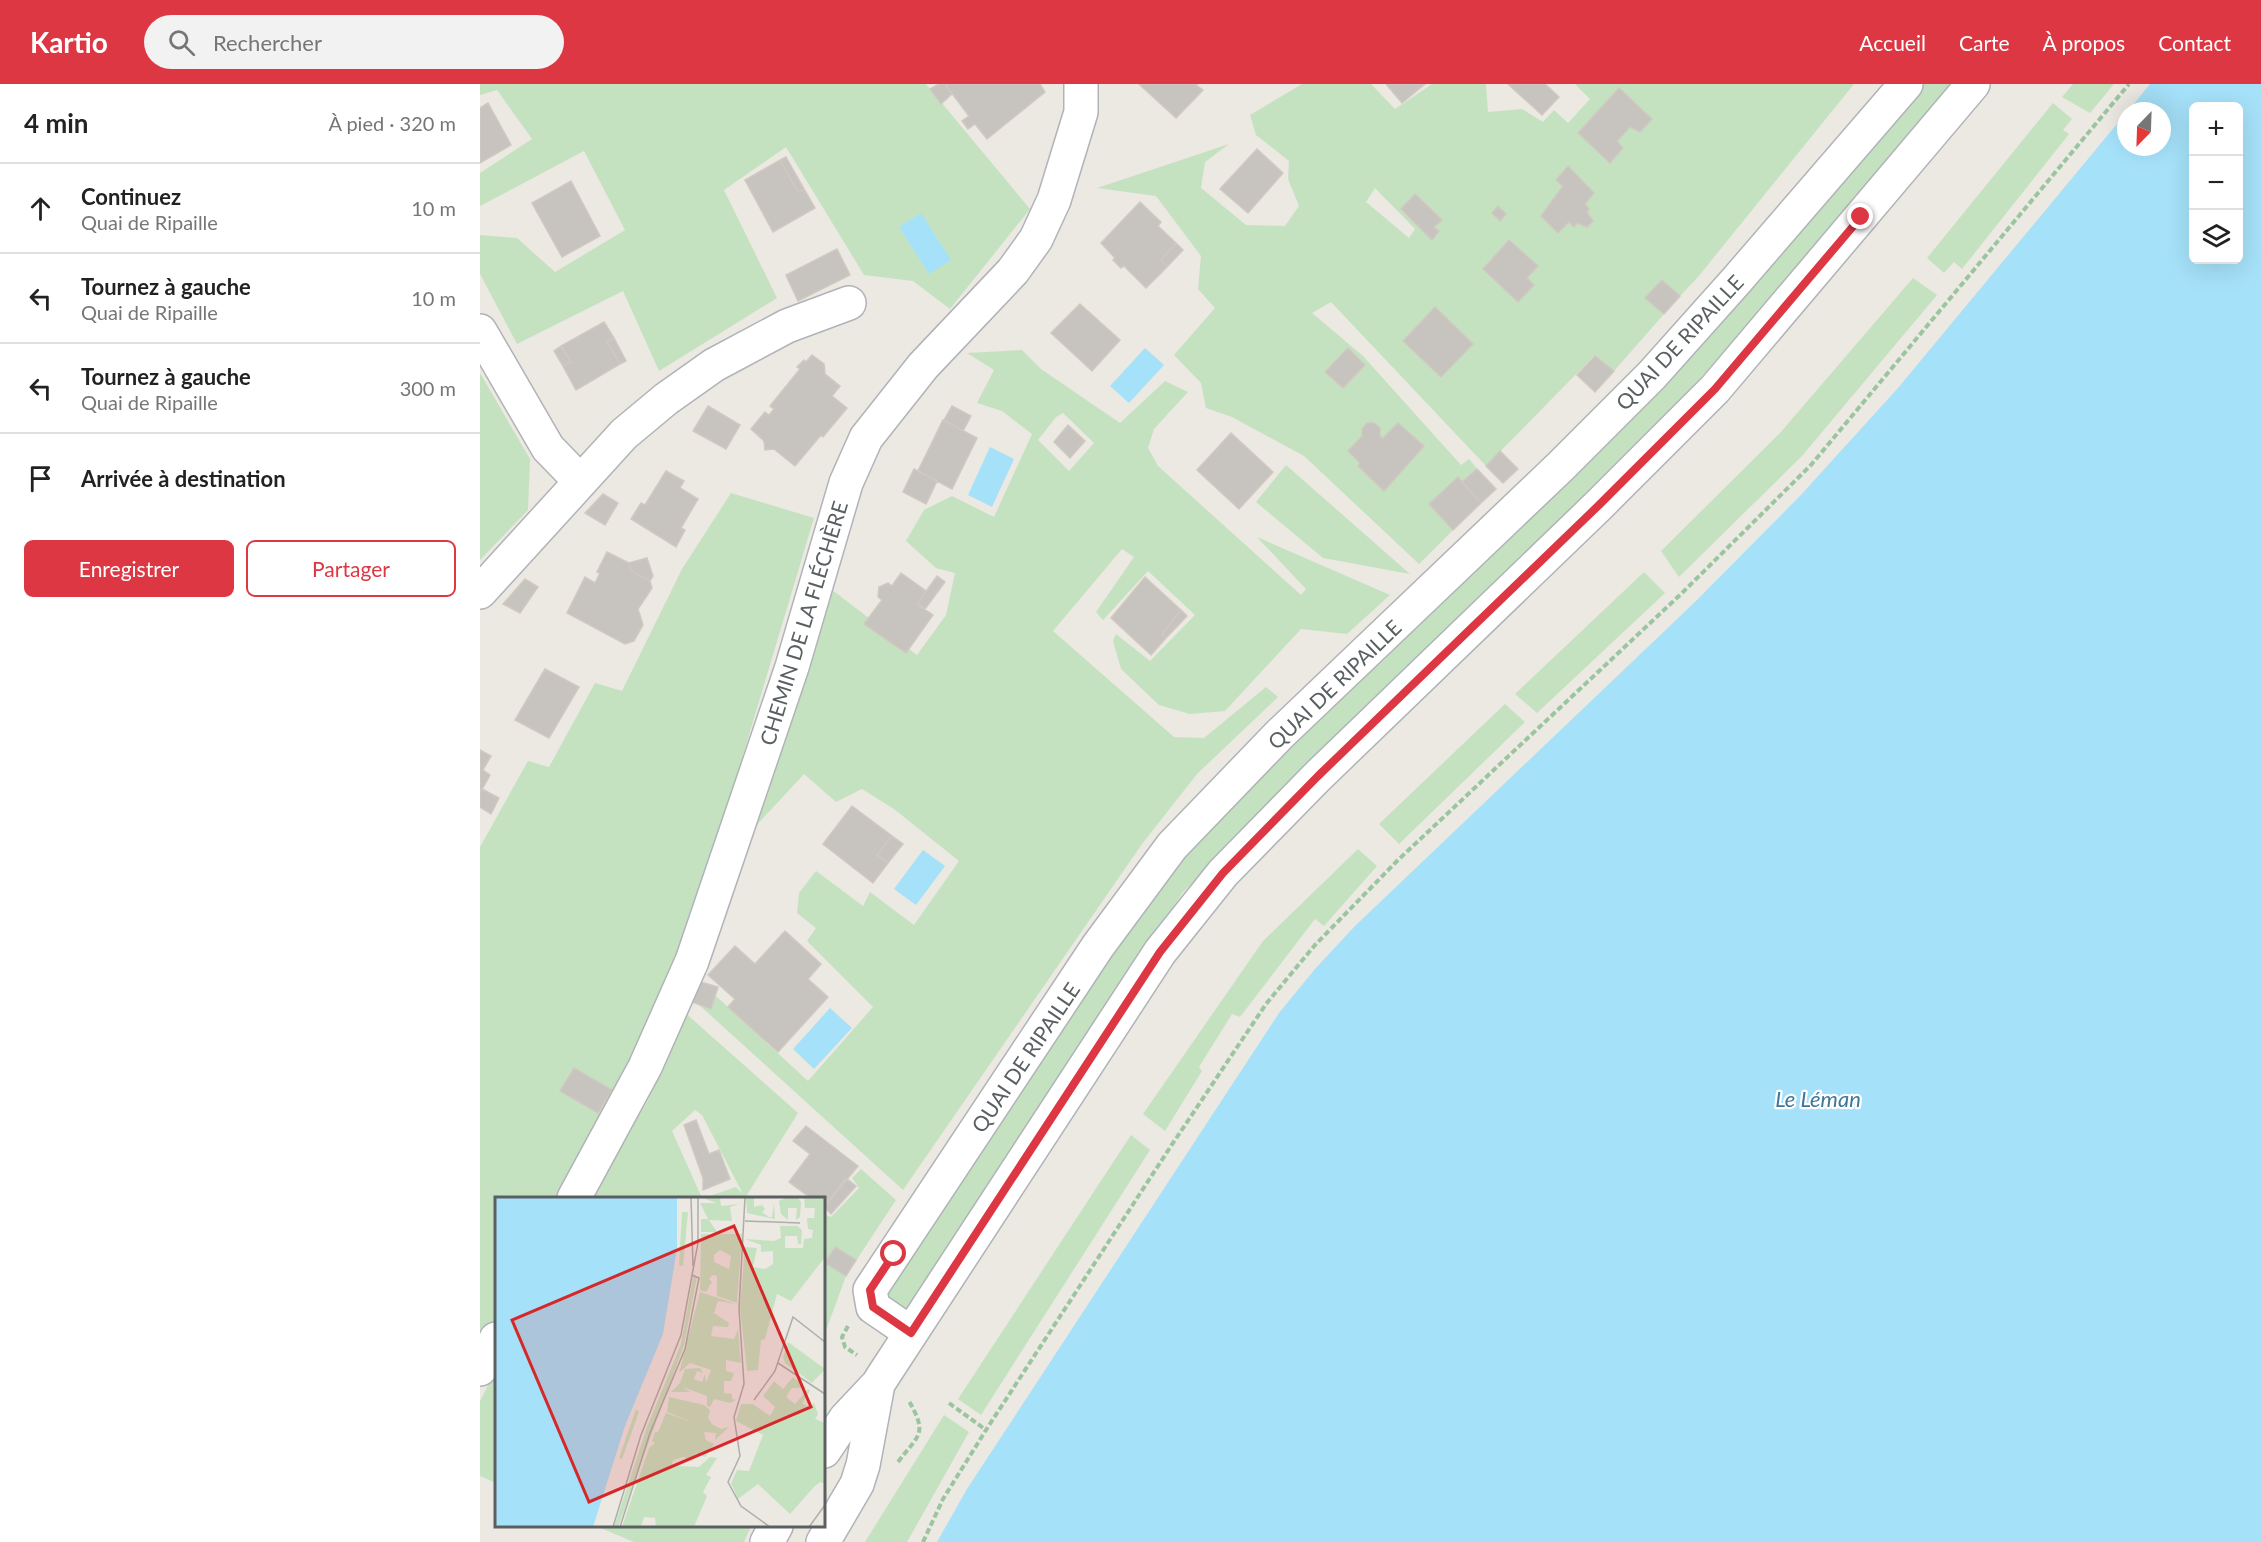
<!DOCTYPE html>
<html lang="fr">
<head>
<meta charset="utf-8">
<style>
	:root { --surface:#fff; --page:#f2f2f2; --text:#222; --muted:#767676; --line:#e0e0e0; --accent:#dd3743 }
	body { margin:0; font-family:Lato,sans-serif; background:var(--page); color:var(--text) }
	.controls { position:absolute; right:18px; top:18px; display:grid; overflow:hidden; border-radius:9px; box-shadow:0 6px 24px #0002 }
	.controls button { width:54px; height:54px; display:grid; place-items:center; padding:0; border:0; border-bottom:2px solid var(--line); background:var(--surface); color:var(--text); font:30px sans-serif }
	.compass { position:absolute; left:1637px; top:18px; width:54px; height:54px; border-radius:50%; background:var(--surface); box-shadow:0 6px 24px #0002; rotate:203deg }
	.stop { position:absolute; width:18px; height:18px; margin:-14px; border:4px solid #dd3743; border-radius:50%; background:#fff }
	.stop.end { background:#dd3743; border-color:#fff; box-shadow:0 2px 6px #0008 }
	.list { margin:0; padding:0; list-style:none }
	h2 { display:flex; justify-content:space-between; align-items:center; height:78px; margin:0; padding:0 24px; font-size:26px }
	h2 small { font-size:20px; font-weight:400; color:var(--muted) }
	.list li { display:grid; grid-template-columns:39px 1fr auto; gap:18px; align-items:center; box-sizing:border-box; height:90px; padding:0 24px; border-top:2px solid var(--line) }
	.list b { display:block; font-size:22px; white-space:nowrap }
	.list p { margin:0; font-size:20px; white-space:nowrap; color:var(--muted) }
	.list em { font-size:20px; font-style:normal; color:var(--muted) }
	.actions { display:flex; gap:12px; padding:18px 24px }
	.actions a { flex:1; padding:14px 0; border:2px solid var(--accent); border-radius:9px; text-align:center; font-size:21px; color:var(--accent) }
	.actions .main { background:var(--accent); color:#fff }
	.icon { flex:none; width:33px; height:33px; fill:none; stroke:currentColor; stroke-width:2; stroke-linecap:round; stroke-linejoin:round }
	.map { position:relative; flex:none; width:1781px; height:1458px; overflow:hidden }
	header { display:flex; align-items:center; gap:36px; box-sizing:border-box; height:84px; padding:0 30px; background:var(--accent); color:#fff }
	header strong { font-size:28px }
	nav { display:flex; gap:33px; margin-inline-start:auto; font-size:21px }
	.search { width:420px; height:54px; background:var(--page); display:flex; align-items:center; gap:15px; box-sizing:border-box; padding:0 21px; border-radius:33px; color:var(--muted); font-size:22px }
	main { display:flex }
	aside { flex:1; background:var(--surface) }
	.map>svg:first-child { display:block }
	.green { fill:#c5e2c0; fill-rule:evenodd }
	.water { fill:#a5e1f9; fill-rule:evenodd }
	.building { fill:#c7c3be; stroke:#d0c9c1; stroke-width:1.5 }
	.lines { fill:none; stroke-linecap:round; stroke-linejoin:round }
	.minor-casing { stroke:#b0b3b7; stroke-width:36 }
	.path { stroke:#9bc5a0; stroke-width:4; stroke-dasharray:6 3; stroke-linecap:butt }
	.minor { stroke:#fff; stroke-width:33 }
	.route { stroke:#dd3743; stroke-width:8 }
	.labels { text-anchor:middle; dominant-baseline:central; stroke-width:4.5; stroke-linejoin:round; paint-order:stroke }
	.street-label { font-size:21px; fill:#5a5f62; stroke:#fff }
	.water-label { font-size:22px; font-style:italic; fill:#3f7798; stroke:#fff }
	.inset-road { fill:none; stroke:#aeadab; stroke-width:1.5 }
	.view { fill:#d62828; fill-opacity:0.15; stroke:#d62828; stroke-width:3 }
	.inset-edge { fill:none; stroke:#5a5f62; stroke-width:3 }
</style>
</head>
<body>
<header>
<strong>Kartio</strong>
<div class="search"><svg class="icon" aria-label="search" viewBox="0 0 24 24"><circle cx="10" cy="10" r="6"/><path d="M15 15l6 6"/></svg>Rechercher</div>
<nav><a>Accueil</a><a>Carte</a><a>À propos</a><a>Contact</a></nav>
</header>
<main>
<aside>
<h2>4 min<small>À pied · 320 m</small></h2>
<ul class="list">
<li><svg class="icon" aria-label="ahead" viewBox="0 0 24 24"><path d="M12 20V5M6 11l6-6 6 6"/></svg><div><b>Continuez</b><p>Quai de Ripaille</p></div><em>10 m</em></li>
<li><svg class="icon" aria-label="left" viewBox="0 0 24 24"><path d="M17 20v-9H6M10 6l-5 5 5 5"/></svg><div><b>Tournez à gauche</b><p>Quai de Ripaille</p></div><em>10 m</em></li>
<li><svg class="icon" aria-label="left" viewBox="0 0 24 24"><path d="M17 20v-9H6M10 6l-5 5 5 5"/></svg><div><b>Tournez à gauche</b><p>Quai de Ripaille</p></div><em>300 m</em></li>
<li><svg class="icon" aria-label="arrive" viewBox="0 0 24 24"><path d="M6 21V4h12l-3 4 3 4H6"/></svg><div><b>Arrivée à destination</b></div></li>
</ul>
<div class="actions"><a class="main">Enregistrer</a><a>Partager</a></div>
</aside>
<div class="map">
<svg width="1781" height="1458" viewBox="0 0 1781 1458">
	<rect width="100%" height="100%" fill="#ece8e2"/>
	<path class="green" d="M0,0H446L550,125L470,225L433,197L384,191L306,63L244,106L297,214L179,287L143,207L37,260L0,190V151L37,154L75,188L145,146L104,67L0,122V89L52,55L17,6L0,11Z
		M822,0H891L915,25L952,0H1006L1008,28L1042,25L1063,38L1074,26L1088,39L1110,15L1095,0H1374L1218,193L1200,212L1182,196L1165,213L1184,230L1134,287L1114,272L1006,382L851,218L832,229L883,272L981,381L989,375L997,385L982,398L978,394L949,420L973,446L939,480L824,372L752,333L726,324L721,299L694,271L735,224L718,205L721,172L676,112L617,104L749,60L725,78L721,104L766,141L805,142L819,122L808,95L809,77L776,51L770,31ZM895,104L935,145L929,154L886,118Z
		M1437,0H1474L1283,224L1175,345L703,808L426,1229L401,1213L683,792L921,553Z
		M1593,0H1634L1610,29L1582,13Z
		M1573,19L1592,35L1583,46L1589,50L1482,185L1474,178L1464,189L1447,174Z
		M1433,194L1457,211L1322,372L1199,493L1181,467L1300,349Z
		M542,266L561,285L640,339L685,297L708,308L674,345L668,364L678,382L821,511L826,505L777,453L910,511L867,550L821,545L745,627L710,630L679,621L641,585L633,557L636,550L670,577L715,531L668,487L623,536L616,528L654,473L642,465L573,547L694,653L724,654L786,603L798,613L717,690L662,760L423,1106L217,919L231,924L236,912L328,997L393,923L327,857L336,844L317,829L319,809L336,787L383,822L390,808L434,841L479,777L414,725L382,705L356,718L324,690L272,746L351,505L437,571L466,531L475,489L456,484L426,457L444,426L472,412L514,433L552,350L522,327L497,319L514,286L487,269ZM583,329L614,359L589,387L558,356L576,333Z
		M0,289L50,375L48,426L0,476Z
		M806,381L930,490L843,474L776,418Z
		M251,409L334,434L200,881L83,1114H16V1235L0,1265V763L48,677L69,683L115,599L142,607L202,485Z
		M1164,488L1185,509L1057,629L1035,610Z
		M1025,620L1045,638L919,760L899,740Z
		M878,765L897,782L844,842L835,835L760,933L752,930L719,983L722,987L685,1047L663,1030L783,857Z
		M203,927L318,1029L265,1114H224L256,1103L263,1110L222,1031L215,1026L192,1047L222,1114H111L168,1016Z
		M651,1051L670,1066L501,1331L478,1315Z
		M381,1085L416,1116L366,1192L344,1252V1130L351,1133L379,1104L372,1094Z
		M16,1286V1399L0,1392V1317Z
		M464,1331L489,1348L427,1458H385Z
		M116,1442H271L264,1458H154Z"/>
	<path class="water" d="M1670,0H1781V1458H457L487,1405L799,929L835,885L874,843L1215,518L1320,412L1418,304L1646,29V63H1682V27H1648ZM1758,22V176H1714V22Z
		M441,129L471,176L449,190L419,143Z
		M665,264L684,281L649,319L630,302Z
		M510,363L534,375L512,423L488,411Z
		M443,766L465,782L436,821L414,805Z
		M350,924L372,944L334,985L313,965Z"/>
	<path class="building" d="M459,0H465L472,10L461,20L450,5Z
		M465,0H560L565,8L507,55L495,40L488,45L482,37L489,32Z
		M659,0H718L716,1L723,6L696,34Z
		M906,0H945L922,19Z
		M1028,0H1065L1079,13L1062,31Z
		M1139,4L1172,35L1160,48L1150,43L1137,57L1143,64L1130,79L1098,49Z
		M8,19L31,61L0,79V24Z
		M777,65L803,89L768,129L740,105Z
		M306,73L324,105L318,108L300,76Z
		M300,76L318,108L324,105L335,124L293,148L265,96Z
		M1088,82L1114,109L1105,120L1109,125L1107,128L1113,137L1107,143L1097,139L1094,143L1089,138L1078,149L1061,132L1083,102L1076,96Z
		M91,97L120,152L82,173L52,119Z
		M935,110L962,136L954,143L959,147L952,156L921,125Z
		M660,118L681,138L678,142L696,159L681,176L687,183L666,204L644,182L641,184L633,176L635,174L621,159Z
		M1018,122L1026,130L1020,137L1012,129Z
		M1029,156L1058,182L1047,194L1054,201L1038,218L1003,185Z
		M696,159L703,166L687,183L681,176Z
		M357,165L370,191L318,217L306,191Z
		M1182,196L1200,212L1184,230L1165,214Z
		M600,220L640,256L612,287L571,249Z
		M955,223L993,260L961,293L923,257Z
		M124,238L134,254L127,258L140,280L96,306L83,282L91,278L81,262Z
		M134,254L146,277L140,280L127,258Z
		M81,262L91,278L83,282L74,267Z
		M868,264L885,281L863,304L845,288Z
		M332,271L344,280L345,290L360,302L352,312L367,324L343,353L341,351L315,382L294,365L285,366L284,357L271,345L285,328L289,331L294,325L290,322L320,285L317,283L324,276L326,278Z
		M1115,272L1134,287L1115,308L1097,291Z
		M228,322L260,341L246,365L213,347Z
		M472,322L491,332L483,347L464,336Z
		M463,336L497,354L472,405L438,387Z
		M887,339H894L900,344V352L903,354L918,339L944,362L904,407L878,382L880,379L868,367L882,352V345Z
		M588,341L605,357L590,374L574,358Z
		M751,349L793,388L759,425L717,386Z
		M1020,367L1038,385L1023,399L1006,382Z
		M434,385L457,397L446,420L423,408Z
		M997,385L1016,405L1001,419L982,398Z
		M186,387L204,397L200,404L218,415L201,444L205,446L196,463L151,435L161,419L165,421Z
		M978,393L1001,419L973,446L949,420Z
		M123,410L138,419L125,441L105,429Z
		M127,468L149,479L151,487L170,497L172,504L158,525L163,541L154,557L145,560L87,529L105,493L115,499L120,489L117,488Z
		M167,474L173,492L170,497L151,487L149,479Z
		M421,489L446,507L437,520L453,531L426,569L384,540L402,516L398,513L399,503L408,499L412,502Z
		M457,492L465,498L445,525L437,520Z
		M665,493L701,526L682,550L686,554L671,571L631,534Z
		M45,495L58,503L40,529L23,520Z
		M701,526L707,532L686,554L682,550Z
		M65,585L99,603L69,654L35,636Z
		M0,666L11,672L3,686L10,691L0,709Z
		M2,705L19,714L11,730L0,723V709Z
		M372,722L412,752L397,771L408,779L393,799L343,760Z
		M412,752L423,760L408,779L397,771Z
		M305,847L341,880L328,895L348,913L298,968L248,923L255,915L228,891L255,862L275,880Z
		M214,896L238,903L231,925L207,916Z
		M94,984L132,1006L118,1029L80,1007Z
		M216,1036L229,1070L239,1066L250,1095L223,1106V1094L204,1041Z
		M326,1042L378,1082L344,1123V1114H331L309,1098L330,1070L313,1057Z
		M366,1094L376,1102L351,1130L344,1123Z
		M355,1163L376,1176L366,1192L345,1179Z"/>
	<g class="lines">
		<defs>
			<path id="minor" d="M0,247L68,364L100,397
				M0,508L144,350L186,315L234,281L307,242L369,219
				M94,1114L165,983L212,877L312,583L366,399L386,354L443,282L533,187L556,155L574,116L601,28V0
				M431,1249L393,1223L390,1206L618,862L692,762L799,651L1081,382L1172,291L1256,197L1426,0
				M0,1285L16,1255
				M344,1367L366,1334L398,1300L405,1289L680,868L743,789L838,692L1119,421L1235,305L1493,0
				M287,1458L296,1442
				M343,1458L377,1400L383,1381L398,1300"/>
		</defs>
		<use href="#minor" class="minor-casing"/>
		<path class="path" d="M368,1242L362,1253L365,1263L377,1271
			M469,1319L506,1346
			M418,1378C439,1350 448,1351 429,1317
			M443,1458L463,1415L506,1346L691,1062L786,920L835,861L918,776L1201,510L1331,381L1649,0"/>
		<use href="#minor" class="minor"/>
	</g>
	<g class="lines">
		<path class="route" d="M414,1170L390,1206L393,1223L431,1249L680,868L743,789L838,692L1119,421L1235,305L1381,133"/>
	</g>
	<g class="labels">
		<g class="street-label">
			<text transform="translate(1199 258) rotate(-47)">QUAI DE RIPAILLE</text>
			<text transform="translate(323 539) rotate(-73)">CHEMIN DE LA FLÉCHÈRE</text>
			<text transform="translate(854 600) rotate(-44)">QUAI DE RIPAILLE</text>
			<text transform="translate(545 973) rotate(-56)">QUAI DE RIPAILLE</text>
		</g>
		<g class="water-label">
			<text x="1338" y="1014">Le Léman</text>
		</g>
	</g>
	<g transform="translate(15 1113)">
		<rect width="330" height="330" fill="#ece8e2"/>
		<path d="M206,0H225L226,9L244,7L235,10L237,24L214,23L222,35H206V22H213L205,6H221ZM251,0H259V10L267,8L270,12L267,15L274,20H277L279,7L280,22L252,16ZM293,0H302L306,5L305,20L301,23L302,11H293V23L286,17L284,4ZM309,0H330V60L296,104L282,97L270,142L266,143L263,173L252,174L245,111L250,50L262,51L258,70L270,72L278,67V54L266,55V48L250,42L279,44L286,41L285,29H302L307,33L306,47H303L302,39H290V51H308L309,42L317,41L318,33L313,32L312,21H319L320,11H310ZM187,15H193L188,69L184,68ZM206,37H247L242,106L222,99V79L217,78L214,82L217,85L211,95L205,93ZM225,53L236,59L234,72L219,65V58ZM198,80H202L189,148L123,330H119L152,230L186,147ZM205,95L241,107L223,104L219,116L234,126L233,130L218,129L216,139L239,142L243,132L246,166L231,163V174L239,176L236,184H229V196L237,197V202L241,203L235,206L219,202L215,210L212,209V199L187,190L195,195H176L185,186L190,172L205,171L208,176L202,174L199,182L207,185L210,177L211,186L216,173L195,166L184,176ZM293,145L330,172L317,186L290,166L288,160ZM298,180L311,191H297L291,200L300,207L313,192L315,194L307,206L314,211L319,206L323,217L320,222L330,226V287L325,285L319,290L295,317L263,287L243,302L236,286L242,273L254,274L268,238L241,224L246,207H258L275,219L280,210L268,199L279,184L288,192ZM174,200L209,208L215,213L213,221L217,227L226,232L234,230L220,243L221,236L209,235L211,243L219,247L210,260L201,256L197,264L189,260L178,263L177,267L182,269L204,270L215,260L222,261L211,278L216,280L208,295L212,299L199,330H161L160,321L149,320L146,330H127L154,251L160,246L157,244L160,235H163L171,216L200,226L172,215ZM141,212L144,215L127,262L124,261Z" fill="#c5e2c0" fill-rule="evenodd"/>
		<path d="M0,0H182V52L168,137L130,229L98,330H0Z" fill="#a5e1f9"/>
		<path class="inset-road" d="M196,0L198,69M250,0L244,112L249,187L239,220L245,259L233,285L246,309L275,330M250,24L305,26M283,166L330,197M259,203L280,174L298,120L330,145M118,330L146,238L186,138L203,46V0M125,330L155,236L190,152L204,81L197,78M314,330L330,308"/>
		<path class="view" d="M239,29L316,210L94,305L17,123Z"/>
		<rect width="330" height="330" class="inset-edge"/>
	</g>
</svg>
<div class="controls">
<button>+</button>
<button>−</button>
<button><svg class="icon" aria-label="layers" viewBox="0 0 24 24"><path d="M12 4l9 5-9 5-9-5zM3 14l9 5 9-5"/></svg></button>
</div>
<svg class="compass" viewBox="-18 -18 36 36"><path d="M0-13l5 13h-10z" fill="#e53935"/><path d="M0 13l5-13h-10z" fill="#767676"/></svg>
<div class="stop" style="left:414px;top:1170px"></div>
<div class="stop end" style="left:1381px;top:133px"></div>
</div>
</main>
</body>
</html>
